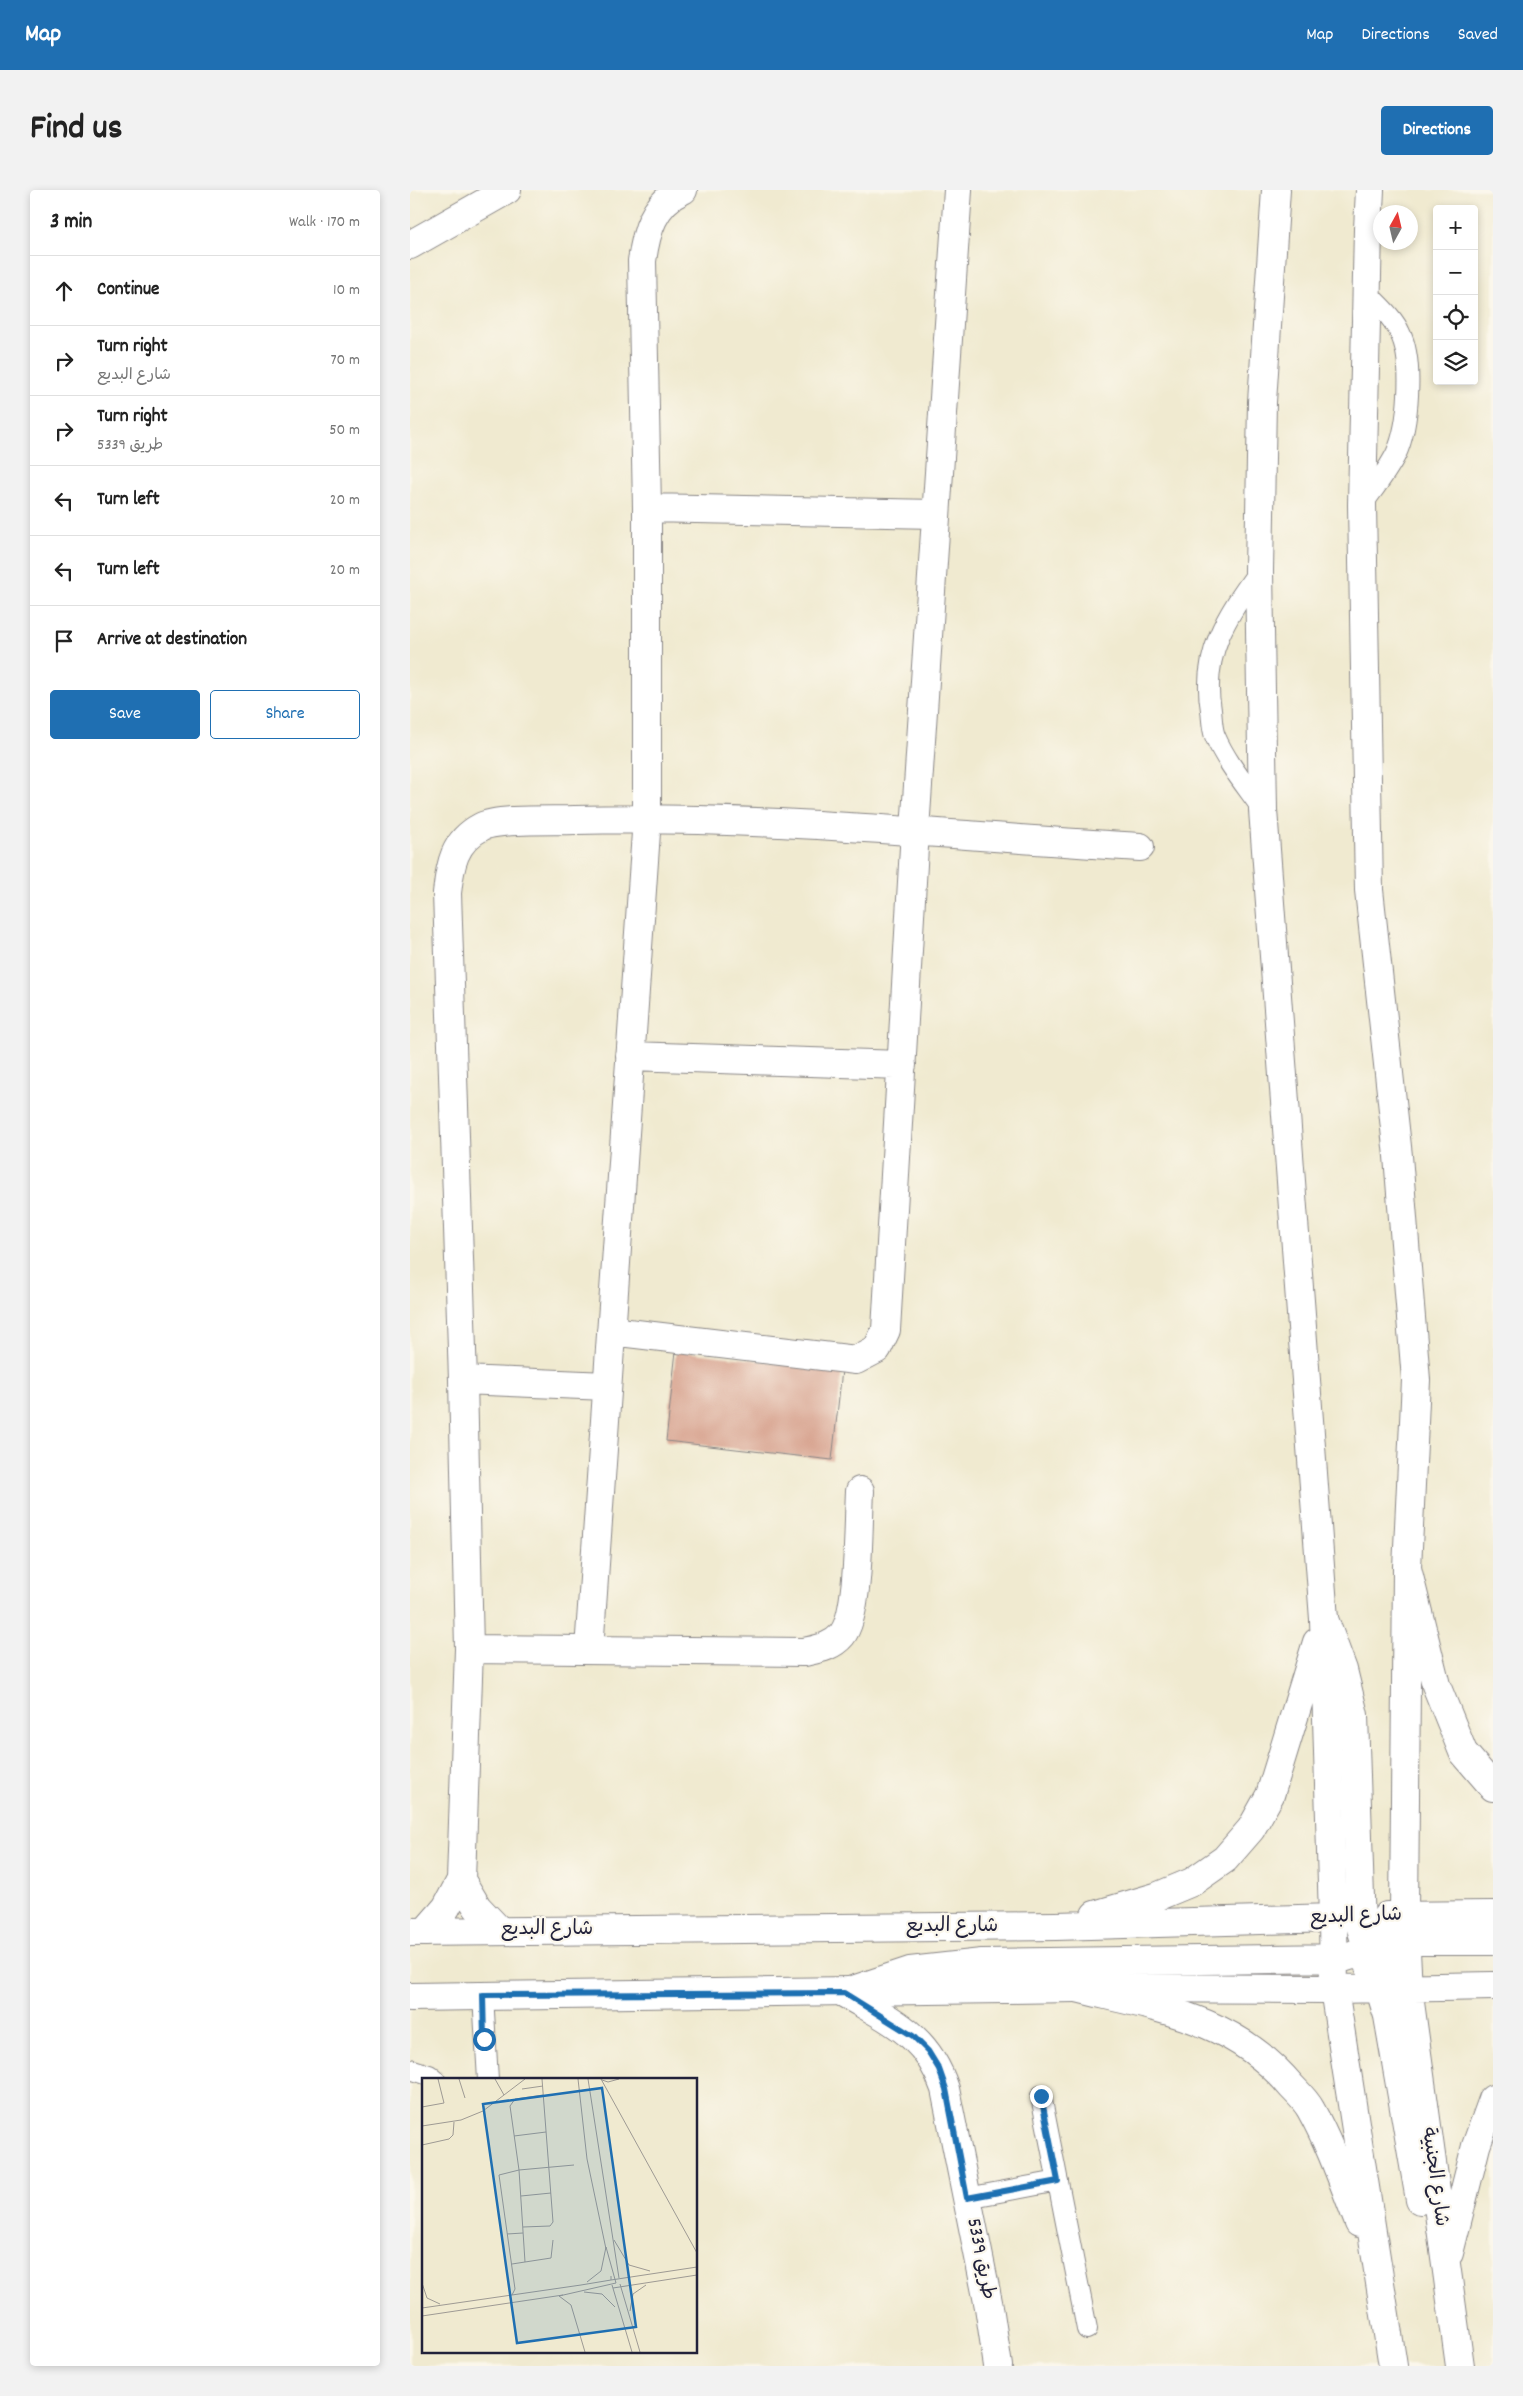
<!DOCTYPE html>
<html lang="en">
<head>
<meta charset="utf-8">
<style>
	:root { --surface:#fff; --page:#f2f2f2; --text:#222; --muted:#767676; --line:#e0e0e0; --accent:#1f6fb2 }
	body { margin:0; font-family:Dekko,"Playpen Sans Arabic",sans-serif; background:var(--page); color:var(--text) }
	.controls { position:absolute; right:15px; top:15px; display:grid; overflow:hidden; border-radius:5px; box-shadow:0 2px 8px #0003 }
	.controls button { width:45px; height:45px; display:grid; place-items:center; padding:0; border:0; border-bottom:1px solid var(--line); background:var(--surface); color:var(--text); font:25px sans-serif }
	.compass { position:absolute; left:963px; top:15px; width:45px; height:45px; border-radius:50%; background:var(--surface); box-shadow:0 2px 8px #0003; rotate:8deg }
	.stop { position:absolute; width:15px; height:15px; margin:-11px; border:4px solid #1f6fb2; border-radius:50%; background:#fff }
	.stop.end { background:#1f6fb2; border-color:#fff; box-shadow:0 1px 5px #0008 }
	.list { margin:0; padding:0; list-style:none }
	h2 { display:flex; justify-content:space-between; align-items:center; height:65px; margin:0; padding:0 20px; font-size:21px }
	h2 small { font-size:16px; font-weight:400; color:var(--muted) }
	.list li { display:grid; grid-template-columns:32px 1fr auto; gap:15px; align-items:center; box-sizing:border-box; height:70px; padding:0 20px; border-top:1px solid var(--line) }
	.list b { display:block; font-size:19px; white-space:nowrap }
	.list p { margin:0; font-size:16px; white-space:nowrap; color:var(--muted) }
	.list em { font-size:16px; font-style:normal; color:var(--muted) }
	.actions { display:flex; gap:10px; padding:15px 20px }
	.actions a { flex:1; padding:11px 0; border:1px solid var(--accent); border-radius:5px; text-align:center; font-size:18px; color:var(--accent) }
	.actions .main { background:var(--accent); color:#fff }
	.icon { flex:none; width:28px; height:28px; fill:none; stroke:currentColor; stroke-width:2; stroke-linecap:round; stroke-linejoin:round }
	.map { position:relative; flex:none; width:1083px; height:2176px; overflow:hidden; border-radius:5px }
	header { display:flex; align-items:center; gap:30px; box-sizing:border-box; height:70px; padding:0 25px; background:var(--accent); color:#fff }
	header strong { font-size:24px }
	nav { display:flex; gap:28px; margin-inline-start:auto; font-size:18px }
	.intro { display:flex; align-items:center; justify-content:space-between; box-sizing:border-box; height:120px; padding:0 30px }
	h1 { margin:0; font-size:35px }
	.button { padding:12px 22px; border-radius:5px; background:var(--accent); color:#fff; font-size:18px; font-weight:700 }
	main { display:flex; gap:30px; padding:0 30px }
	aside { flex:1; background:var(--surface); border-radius:5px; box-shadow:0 2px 8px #0003 }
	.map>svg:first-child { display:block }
	.building { fill:#d7a18d }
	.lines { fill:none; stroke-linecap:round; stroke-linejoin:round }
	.lane-casing { stroke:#898686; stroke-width:22 }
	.street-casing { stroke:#898686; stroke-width:30 }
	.secondary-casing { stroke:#898686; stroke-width:30 }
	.primary-casing { stroke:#898686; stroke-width:30 }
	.lane { stroke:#fff; stroke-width:20 }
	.street { stroke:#fff; stroke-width:28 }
	.secondary { stroke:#fff; stroke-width:28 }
	.primary { stroke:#fff; stroke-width:28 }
	.route { stroke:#1f6fb2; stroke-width:6 }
	.labels { text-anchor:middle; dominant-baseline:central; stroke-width:4.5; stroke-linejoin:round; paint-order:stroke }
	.street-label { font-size:20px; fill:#22223b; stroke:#fbf7ec }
	.inset-road { fill:none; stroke:#9e9a94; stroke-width:1 }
	.view { fill:#1f6fb2; fill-opacity:0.15; stroke:#1f6fb2; stroke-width:2.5 }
	.inset-edge { fill:none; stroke:#22223b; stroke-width:2.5 }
</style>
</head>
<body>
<header>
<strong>Map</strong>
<nav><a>Map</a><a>Directions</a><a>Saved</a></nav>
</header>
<div class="intro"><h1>Find us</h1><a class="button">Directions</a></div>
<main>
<aside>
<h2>3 min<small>Walk · 170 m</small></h2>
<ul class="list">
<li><svg class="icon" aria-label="ahead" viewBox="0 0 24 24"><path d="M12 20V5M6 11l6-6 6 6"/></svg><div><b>Continue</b></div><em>10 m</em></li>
<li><svg class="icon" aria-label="right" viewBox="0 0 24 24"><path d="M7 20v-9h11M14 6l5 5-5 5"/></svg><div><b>Turn right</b><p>شارع البديع</p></div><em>70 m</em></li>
<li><svg class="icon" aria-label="right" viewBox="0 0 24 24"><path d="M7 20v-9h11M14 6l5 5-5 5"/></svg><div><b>Turn right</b><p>طريق 5339</p></div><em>50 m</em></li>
<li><svg class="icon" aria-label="left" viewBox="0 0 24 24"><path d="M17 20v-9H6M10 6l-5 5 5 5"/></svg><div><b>Turn left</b></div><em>20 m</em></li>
<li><svg class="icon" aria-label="left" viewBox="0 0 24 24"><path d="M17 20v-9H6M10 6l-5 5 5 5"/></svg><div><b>Turn left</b></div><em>20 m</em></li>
<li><svg class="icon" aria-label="arrive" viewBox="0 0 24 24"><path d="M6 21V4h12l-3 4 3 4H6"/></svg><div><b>Arrive at destination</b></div></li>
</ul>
<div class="actions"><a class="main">Save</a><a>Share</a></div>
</aside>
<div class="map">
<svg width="1083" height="2176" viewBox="0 0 1083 2176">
	<rect width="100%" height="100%" fill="#fbf7ec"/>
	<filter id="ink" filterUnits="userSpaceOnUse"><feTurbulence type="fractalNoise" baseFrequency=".02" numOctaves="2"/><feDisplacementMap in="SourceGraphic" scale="10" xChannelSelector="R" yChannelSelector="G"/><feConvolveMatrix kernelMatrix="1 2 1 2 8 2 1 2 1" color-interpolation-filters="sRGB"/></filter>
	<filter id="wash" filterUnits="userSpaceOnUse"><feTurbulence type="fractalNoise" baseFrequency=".0096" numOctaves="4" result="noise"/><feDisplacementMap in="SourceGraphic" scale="20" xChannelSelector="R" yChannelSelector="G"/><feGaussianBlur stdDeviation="1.12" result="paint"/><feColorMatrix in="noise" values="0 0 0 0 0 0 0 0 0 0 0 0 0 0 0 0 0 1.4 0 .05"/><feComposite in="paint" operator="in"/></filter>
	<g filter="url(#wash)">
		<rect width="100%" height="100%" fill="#f0ead0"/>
		<g id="blocks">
			<path class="building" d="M266,1161L432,1180L422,1270L256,1251Z"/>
		</g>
	</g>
	<g filter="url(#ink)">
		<use href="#blocks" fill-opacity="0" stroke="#898686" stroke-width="1"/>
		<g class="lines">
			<defs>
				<path id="lane" d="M952,315C964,298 977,282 986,264C999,236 1004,171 990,143C983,127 968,115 956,102
					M849,381C817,425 791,464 801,520C802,528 802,539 805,546C816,572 837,597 853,620
					M73,1805L78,1890
					M0,1879L19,1885L25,1890
					M631,1906L677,2139
					M557,2008L648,1991"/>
				<path id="street" d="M0,55L97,0
					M237,318L525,324
					M220,866L492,875
					M201,1141L446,1170L467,1159L476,1140L505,640L548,0
					M53,1190L197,1196
					M59,1459L394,1462C408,1459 422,1457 432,1445C450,1423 448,1333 450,1301
					M179,1460L237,628V318L232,71C236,42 243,13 273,0
					M51,1690L67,1717L89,1740
					M15,1742L36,1718L51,1690L59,1459L53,1190L37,703C40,675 44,651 71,637C88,628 144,631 165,630C354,625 542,646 730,657
					M434,1803C481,1831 517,1844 535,1899L579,2117L588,2176"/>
				<path id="secondary" d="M960,0L958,39L952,315L959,700L988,966L1006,1190L997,1378L994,1725
					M685,1725L746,1707L782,1692L815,1669L841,1639L860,1605L907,1452
					M0,1742L646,1736L923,1728L914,1429L853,620L849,381L852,212L866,0
					M0,1807L666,1798L924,1799"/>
				<path id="primary" d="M997,1378L1026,1495L1053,1562L1083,1597
					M914,1429L933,1480L944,1525L951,1738C958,1765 976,1783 998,1798
					M994,1725L998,1798L1050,2176
					M977,1726L1083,1725
					M923,1728L924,1799L983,2176
					M978,1757L995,1751H1083
					M955,1769L967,1790L978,1826L1010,2010
					M666,1798C748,1818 825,1828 882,1897C889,1904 897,1912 901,1920C921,1956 934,1995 949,2033
					M924,1799L1083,1796
					M434,1803L500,1781L572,1773L933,1768C958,1761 979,1747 994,1725
					M1039,2063L1066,1956L1083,1909"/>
			</defs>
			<use href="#lane" class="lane-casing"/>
			<use href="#street" class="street-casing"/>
			<use href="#secondary" class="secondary-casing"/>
			<use href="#primary" class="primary-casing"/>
			<use href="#lane" class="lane"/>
			<use href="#street" class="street"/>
			<use href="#secondary" class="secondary"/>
			<use href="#primary" class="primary"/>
		</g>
	</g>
	<g class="lines" filter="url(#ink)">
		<path class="route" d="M74,1849L73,1805L434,1803L503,1846L518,1861L529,1879L536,1899L557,2008L648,1991L631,1906"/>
	</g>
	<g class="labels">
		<g class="street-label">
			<text transform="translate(946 1727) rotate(-2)">شارع البديع</text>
			<text x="542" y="1737">شارع البديع</text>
			<text x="137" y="1740">شارع البديع</text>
			<text transform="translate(1024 1987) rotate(82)">شارع الجنبية</text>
			<text transform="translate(570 2069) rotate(79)">طريق 5339</text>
		</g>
	</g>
	<g transform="translate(12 1888)">
		<rect width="275" height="275" fill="#f0ead0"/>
		<path class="inset-road" d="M37,1L43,20M73,1L82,17M156,1L165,81L184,171M166,1L197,200M179,1L275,175M180,2L186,4L197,1M100,11L121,8M0,29L22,25L16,1M0,48L39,42L61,33L103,1M92,58L124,54M0,67L27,61L31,57L32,44M99,118L129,115M101,149L128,148L131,144L120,1M85,156L101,155M192,162L207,187L228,193M184,169L194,205M103,184L97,92L88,28L93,21L121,17M90,186L129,180L131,162M189,202L275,189M165,204L179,193L184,169M0,205L5,220L18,226M198,206L218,274M190,207L210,274M191,210L275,197M162,214L180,216L193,229M90,217L93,211L77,97L97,92L152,87M137,218L149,227L163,274M137,218L194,205M0,230L159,207L189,202V198M208,233L211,216L224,207M0,238L141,217"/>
		<path class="view" d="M180,10L214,249L95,265L61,26Z"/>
		<rect width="275" height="275" class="inset-edge"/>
	</g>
</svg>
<div class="controls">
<button>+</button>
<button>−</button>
<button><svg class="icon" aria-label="locate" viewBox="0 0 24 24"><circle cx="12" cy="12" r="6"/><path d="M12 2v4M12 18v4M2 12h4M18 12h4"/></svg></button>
<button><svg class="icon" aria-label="layers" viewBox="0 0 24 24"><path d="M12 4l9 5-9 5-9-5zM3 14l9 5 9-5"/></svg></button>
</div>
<svg class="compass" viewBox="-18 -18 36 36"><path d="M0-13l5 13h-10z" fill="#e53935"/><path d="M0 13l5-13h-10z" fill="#767676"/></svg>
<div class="stop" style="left:74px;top:1849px"></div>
<div class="stop end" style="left:631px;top:1906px"></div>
</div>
</main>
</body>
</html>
